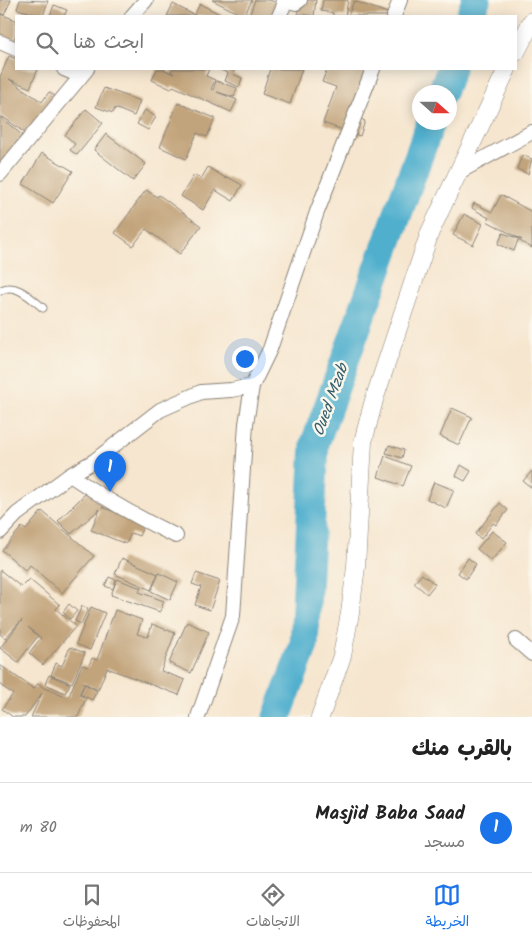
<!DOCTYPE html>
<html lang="ar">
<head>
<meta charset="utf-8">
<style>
	:root { --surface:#fff; --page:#f2f2f2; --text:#222; --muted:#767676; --line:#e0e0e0; --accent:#1a73e8 }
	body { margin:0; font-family:Kalam,"Playpen Sans Arabic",sans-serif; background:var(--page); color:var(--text); direction:rtl }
	.compass { position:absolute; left:412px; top:85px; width:45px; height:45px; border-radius:50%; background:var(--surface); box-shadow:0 2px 12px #0003; rotate:111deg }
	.you { position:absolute; left:244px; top:358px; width:18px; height:18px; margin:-12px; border:4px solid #fff; border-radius:50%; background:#1a73e8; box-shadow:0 0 0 8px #1a73e833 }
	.badge { display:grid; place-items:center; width:32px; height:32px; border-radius:50%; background:var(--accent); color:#fff; font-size:16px; font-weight:700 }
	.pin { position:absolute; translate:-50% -41px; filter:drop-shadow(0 1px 2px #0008) }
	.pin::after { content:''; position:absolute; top:26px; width:18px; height:15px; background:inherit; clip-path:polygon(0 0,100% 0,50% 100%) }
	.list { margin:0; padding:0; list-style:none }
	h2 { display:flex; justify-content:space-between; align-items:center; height:65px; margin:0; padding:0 20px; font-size:21px }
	h2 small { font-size:16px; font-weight:400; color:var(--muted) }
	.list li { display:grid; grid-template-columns:32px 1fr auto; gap:15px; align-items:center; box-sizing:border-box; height:90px; padding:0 20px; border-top:1px solid var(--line) }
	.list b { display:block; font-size:19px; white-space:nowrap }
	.list p { margin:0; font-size:16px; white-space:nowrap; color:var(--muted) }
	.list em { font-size:16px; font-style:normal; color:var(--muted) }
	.icon { flex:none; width:28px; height:28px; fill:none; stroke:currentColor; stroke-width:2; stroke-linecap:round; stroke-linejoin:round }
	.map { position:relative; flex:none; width:532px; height:717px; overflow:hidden; direction:ltr }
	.search { position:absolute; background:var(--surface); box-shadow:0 2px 12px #0003; left:15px; right:15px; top:15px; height:55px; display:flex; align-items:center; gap:12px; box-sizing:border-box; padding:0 18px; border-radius:0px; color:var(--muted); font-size:19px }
	.sheet { height:155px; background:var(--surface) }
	nav { display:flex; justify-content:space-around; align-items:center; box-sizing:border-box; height:70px; border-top:1px solid var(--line); background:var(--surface); font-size:14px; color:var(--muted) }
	nav a { display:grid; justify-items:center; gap:2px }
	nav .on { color:var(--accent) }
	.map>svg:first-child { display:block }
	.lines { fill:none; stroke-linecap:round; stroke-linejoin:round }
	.river { stroke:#4fafcd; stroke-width:29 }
	.building { fill:#c2a47b }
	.service-casing { stroke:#898176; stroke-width:9 }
	.minor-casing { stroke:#898176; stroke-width:16 }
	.tertiary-casing { stroke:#898176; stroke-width:19 }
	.service { stroke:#fff; stroke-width:7 }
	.minor { stroke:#fff; stroke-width:14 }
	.tertiary { stroke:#fff; stroke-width:18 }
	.labels { text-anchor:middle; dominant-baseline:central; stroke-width:5; stroke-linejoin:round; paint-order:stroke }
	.water-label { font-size:16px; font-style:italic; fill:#335e6c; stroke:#fbf7ec }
</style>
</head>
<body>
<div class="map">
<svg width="532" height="717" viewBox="0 0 532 717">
	<rect width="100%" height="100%" fill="#fbf7ec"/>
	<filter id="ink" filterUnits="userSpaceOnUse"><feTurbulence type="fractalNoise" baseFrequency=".02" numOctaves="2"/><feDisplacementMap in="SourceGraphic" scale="10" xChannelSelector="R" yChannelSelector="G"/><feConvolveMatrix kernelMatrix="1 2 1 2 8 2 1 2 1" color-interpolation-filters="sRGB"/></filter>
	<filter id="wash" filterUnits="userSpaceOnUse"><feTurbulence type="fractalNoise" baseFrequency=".0096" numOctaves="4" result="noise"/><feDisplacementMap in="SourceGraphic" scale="20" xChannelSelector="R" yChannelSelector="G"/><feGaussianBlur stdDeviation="1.12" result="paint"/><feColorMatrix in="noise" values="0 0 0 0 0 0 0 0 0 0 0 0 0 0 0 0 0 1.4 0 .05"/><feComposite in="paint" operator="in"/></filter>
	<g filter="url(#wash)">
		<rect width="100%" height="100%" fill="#f6e6cf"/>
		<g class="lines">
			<path class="river" d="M470,16L476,0
				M442,92L451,69
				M277,717L304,645L315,443L431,122"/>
		</g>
		<g id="blocks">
			<path class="building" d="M0,0H11L4,15L0,13Z
				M20,0L48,1L43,16L17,9Z
				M212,0H252L244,16Z
				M255,0H269L279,3L274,16H249Z
				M300,0H316L314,16L298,14Z
				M323,0H348L345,16H333V13L321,11Z
				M354,1L393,15L392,16H348Z
				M173,4L194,15L200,4L224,16H167Z
				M54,5L67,10L64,16H50Z
				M0,14L16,20V35L12,43L0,38Z
				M9,56L16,59V69H38L30,88L9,79L42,102L49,92L62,101L35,140L0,115V77Z
				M157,69H163L174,74L171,72L172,69H209L206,76L215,80L211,89L213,90L216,81L237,88L234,97L217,92L237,100L231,112L173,86L171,89L152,80Z
				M221,69H235L233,74L242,78L239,87L225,81L228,73L220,70Z
				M270,69H302L290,104L262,94Z
				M327,69H379L361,119L365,121L360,136L323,123L336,87L322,82Z
				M104,88L140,101L134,116L115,108L113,113L96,107Z
				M178,103L215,118L207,137L197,133L186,159L160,147Z
				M86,109L103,123L77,155L70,150L75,144L65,135Z
				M145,110L156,117L148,130L137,124Z
				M0,117L22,135L15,144L22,150L0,178Z
				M106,134L146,164L133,181L94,150Z
				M42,153L73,171L53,203L23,184Z
				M522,155L532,159L528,174L517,169Z
				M208,167L227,179L228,177L242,185L233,201L215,190L203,210L181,196L194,175L201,179Z
				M146,190L157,197L159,195L201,226L180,254L146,229L133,246L115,233Z
				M501,195L532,212V248L518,240L514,251L498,244L503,233L522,240L487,221L489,218L472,208L474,203L492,212Z
				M464,214L483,224L473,245L453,235Z
				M452,408L472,417L459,445L440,436Z
				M389,445L404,450L402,458L386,453Z
				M385,456L411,466L403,486L378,477Z
				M461,465L471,471L465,481L456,476Z
				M532,471V488L523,481Z
				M434,482L454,490L446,508L427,499Z
				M89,490L104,505L102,507L144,524L139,536L131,533L126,544L91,530L100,509L71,534L58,521Z
				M500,503L508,510L496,525L493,523L481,539L475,534Z
				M42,511L94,556L62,593L30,565L26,571L2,550L22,527L26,530Z
				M492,531L507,542L491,561L477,549Z
				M122,558L158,574L151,590L115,574Z
				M468,558L476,564L466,579L458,573Z
				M0,570L21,587L29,579L60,605L56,609L76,626L43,665L29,653L41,638L28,627L38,636L18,662L0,648L22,620L5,638L0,634Z
				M159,573L178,582L170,600L151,591Z
				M196,573L220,581L210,610L195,605L201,587L192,584Z
				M422,574L435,584L427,594L414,583Z
				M109,577L116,580L113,589L105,586Z
				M117,579L141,588L139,592L164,601L160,612L111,595Z
				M69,604L77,611L70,619L63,612Z
				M82,606L88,609L81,624L75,621Z
				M91,607L105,613L90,650L76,644Z
				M115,610L142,620L137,634L148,637L152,624L175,633L161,671L185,680L179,695L107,668L98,690L82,682L84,684L79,695L86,698L78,717H31L42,693L25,717H13L2,709L13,694L0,685V665L34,689L38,683L44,688L68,698L82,665L88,667L92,658L97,660Z
				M187,622L209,632L191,673L169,663Z
				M70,647L85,653L72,683L51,675L56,663L62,666Z
				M49,675L70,684L65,693L45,684Z
				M85,684L97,691L92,700L80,694Z"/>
		</g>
	</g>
	<g filter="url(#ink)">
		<use href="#blocks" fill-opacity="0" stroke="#898176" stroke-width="1"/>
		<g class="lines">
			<defs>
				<path id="service" d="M0,291C15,281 32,299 43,308"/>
				<path id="minor" d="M283,0L296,3L300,0
					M132,16L146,0
					M279,16L286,1
					M394,16L400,0
					M0,42L16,49
					M64,69L81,76
					M459,172L532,132
					M0,174L87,69
					M70,475C106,500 136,517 176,536
					M0,532L17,514L70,475L94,461L160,410L201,392L231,390L252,386
					M516,640L532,654
					M198,717L233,616L246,424L252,386L270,349L317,212L373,69"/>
				<path id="tertiary" d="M516,52L532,21
					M320,717L342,656L350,613L356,567L363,442L374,400L430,232L507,69"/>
			</defs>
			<use href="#service" class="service-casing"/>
			<use href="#minor" class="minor-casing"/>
			<use href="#tertiary" class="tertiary-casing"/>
			<use href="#service" class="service"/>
			<use href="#minor" class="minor"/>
			<use href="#tertiary" class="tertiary"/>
		</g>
	</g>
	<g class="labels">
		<g class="water-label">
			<text transform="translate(331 400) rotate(-70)">Oued Mzab</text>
		</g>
	</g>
</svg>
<svg class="compass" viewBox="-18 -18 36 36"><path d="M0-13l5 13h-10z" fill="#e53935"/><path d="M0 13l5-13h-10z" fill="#767676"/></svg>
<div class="you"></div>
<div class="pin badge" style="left:110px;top:492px">1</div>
<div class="search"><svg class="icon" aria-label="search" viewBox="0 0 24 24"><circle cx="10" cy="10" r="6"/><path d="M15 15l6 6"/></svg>ابحث هنا</div>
</div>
<section class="sheet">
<h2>بالقرب منك<small></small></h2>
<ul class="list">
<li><span class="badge">1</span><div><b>Masjid Baba Saad</b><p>مسجد</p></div><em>80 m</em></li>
</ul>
</section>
<nav>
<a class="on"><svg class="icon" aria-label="map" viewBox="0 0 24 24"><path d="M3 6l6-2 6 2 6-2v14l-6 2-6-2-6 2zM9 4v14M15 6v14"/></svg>الخريطة</a>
<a><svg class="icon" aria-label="directions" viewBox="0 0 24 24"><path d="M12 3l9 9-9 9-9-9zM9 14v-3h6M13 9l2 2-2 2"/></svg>الاتجاهات</a>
<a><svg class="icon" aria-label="saved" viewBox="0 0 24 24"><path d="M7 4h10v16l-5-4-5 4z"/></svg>المحفوظات</a>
</nav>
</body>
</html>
